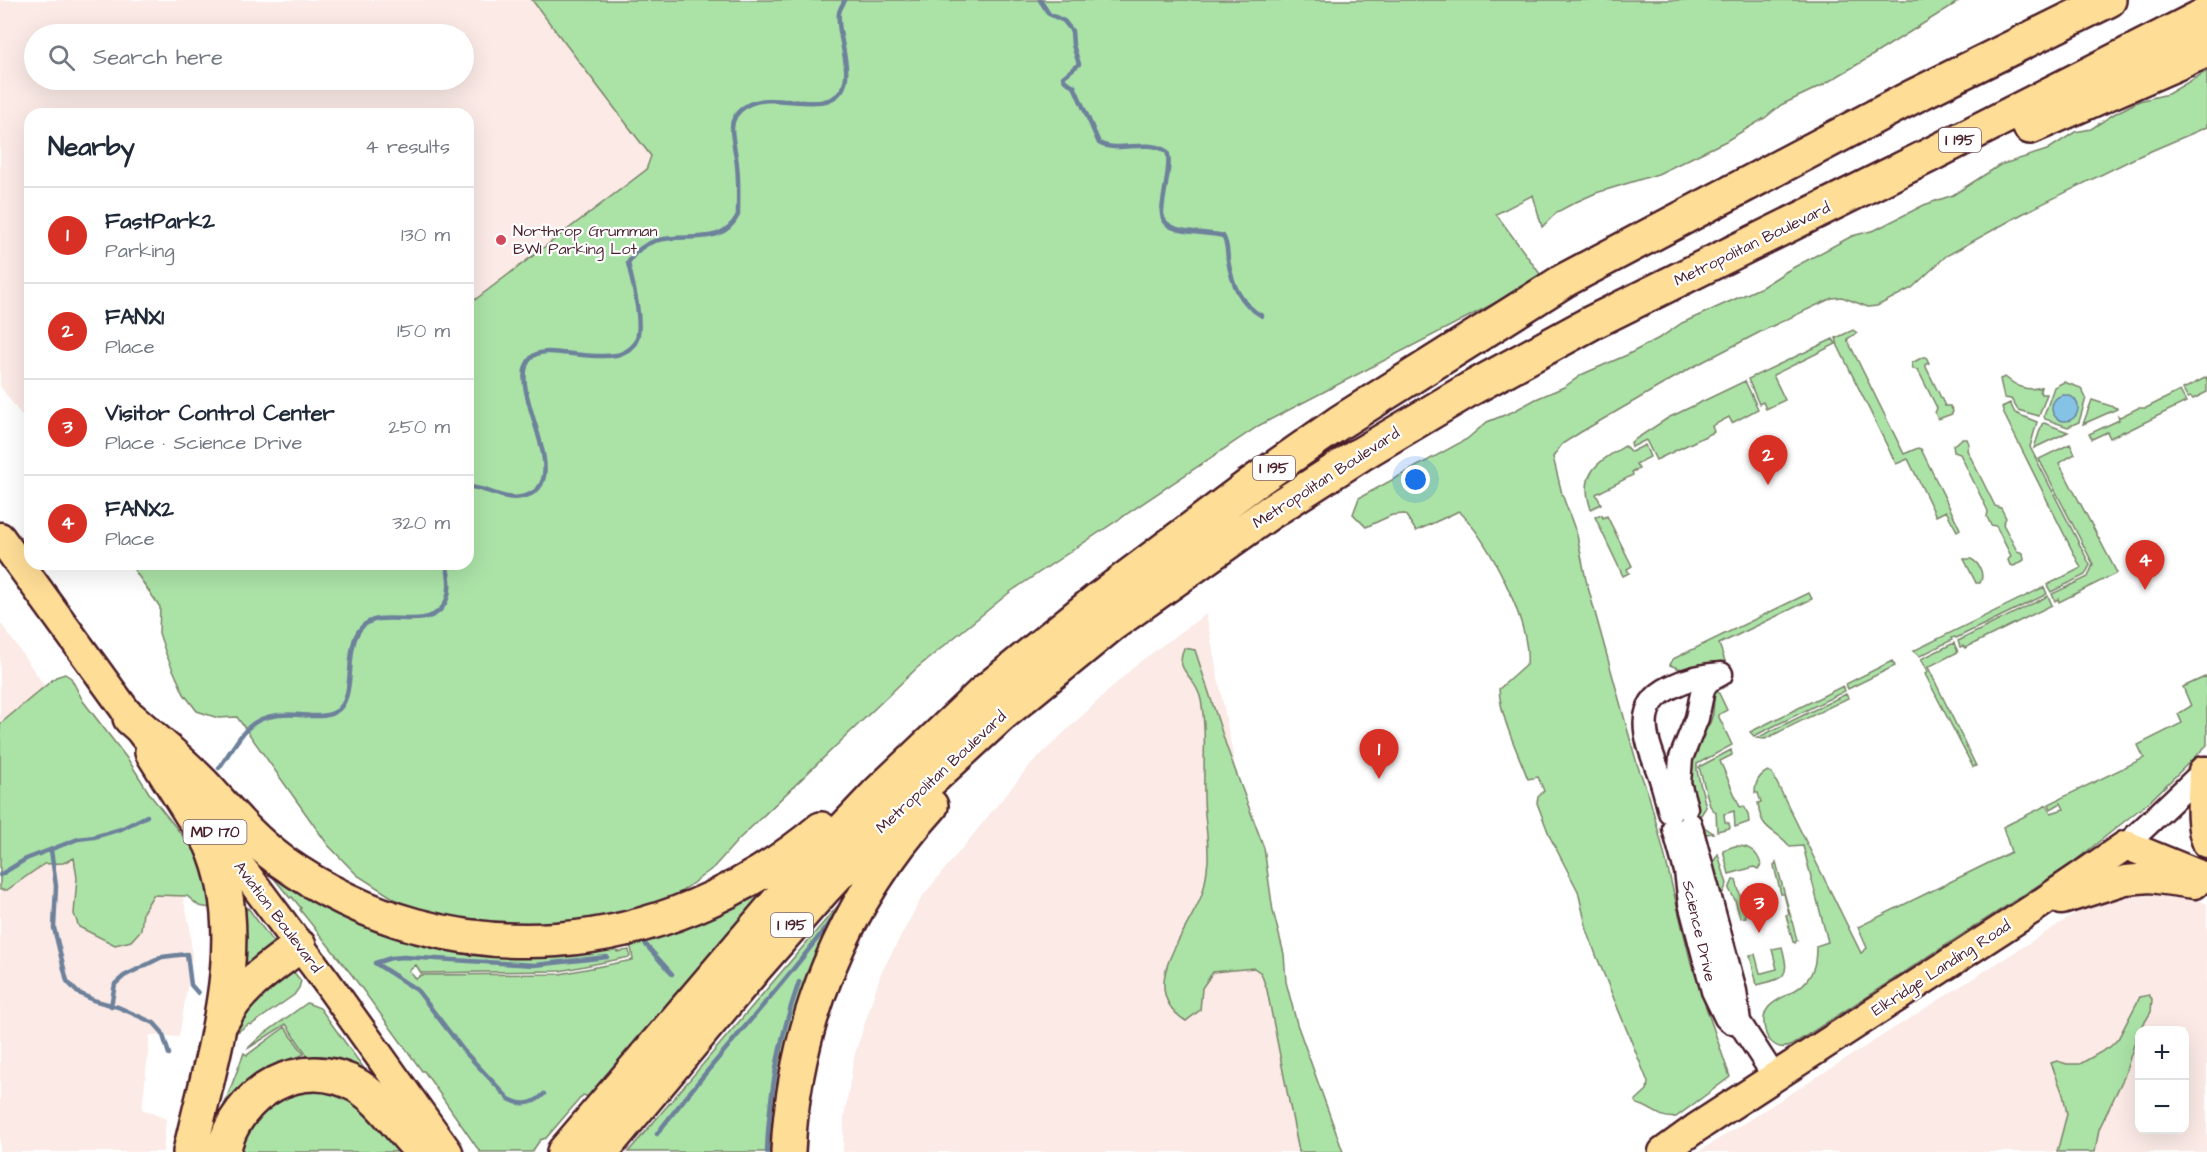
<!DOCTYPE html>
<html lang="en">
<head>
<meta charset="utf-8">
<style>
	:root { --surface:#fff; --page:#f2f2f3; --text:#1f2937; --muted:#747a83; --line:#e0e1e3; --accent:#d93025 }
	body { margin:0; font-family:"Architects Daughter",sans-serif; background:var(--page); color:var(--text) }
	.controls { position:absolute; right:18px; bottom:18px; display:grid; overflow:hidden; border-radius:12px; box-shadow:0 6px 24px #0002 }
	.controls button { width:54px; height:54px; display:grid; place-items:center; padding:0; border:0; border-bottom:2px solid var(--line); background:var(--surface); color:var(--text); font:30px sans-serif }
	.you { position:absolute; left:1416px; top:480px; width:21px; height:21px; margin:-15px; border:4px solid #fff; border-radius:50%; background:#1a73e8; box-shadow:0 0 0 9px #1a73e833 }
	.badge { display:grid; place-items:center; width:39px; height:39px; border-radius:50%; background:var(--accent); color:#fff; font-size:20px; font-weight:700 }
	.pin { position:absolute; translate:-50% -50px; filter:drop-shadow(0 2px 3px #0008) }
	.pin::after { content:''; position:absolute; top:32px; width:21px; height:18px; background:inherit; clip-path:polygon(0 0,100% 0,50% 100%) }
	.list { margin:0; padding:0; list-style:none }
	h2 { display:flex; justify-content:space-between; align-items:center; height:78px; margin:0; padding:0 24px; font-size:26px }
	h2 small { font-size:20px; font-weight:400; color:var(--muted) }
	.list li { display:grid; grid-template-columns:39px 1fr auto; gap:18px; align-items:center; box-sizing:border-box; height:96px; padding:0 24px; border-top:2px solid var(--line) }
	.list b { display:block; font-size:22px; white-space:nowrap }
	.list p { margin:0; font-size:20px; white-space:nowrap; color:var(--muted) }
	.list em { font-size:20px; font-style:normal; color:var(--muted) }
	.icon { flex:none; width:33px; height:33px; fill:none; stroke:currentColor; stroke-width:2; stroke-linecap:round; stroke-linejoin:round }
	.map { position:relative; flex:none; width:2207px; height:1152px; overflow:hidden }
	.search { position:absolute; background:var(--surface); box-shadow:0 6px 24px #0002; left:24px; top:24px; width:450px; height:66px; display:flex; align-items:center; gap:15px; box-sizing:border-box; padding:0 21px; border-radius:33px; color:var(--muted); font-size:22px }
	.panel { position:absolute; background:var(--surface); box-shadow:0 6px 24px #0002; left:24px; top:108px; width:450px; height:462px; border-radius:18px }
	.map>svg:first-child { display:block }
	.built { fill:#fbeae6; fill-rule:evenodd }
	.green { fill:#abe3a7; stroke:#7a8169; stroke-width:1.5 }
	.water { fill:#85c3e6; stroke:#6d819b; stroke-width:1.5 }
	.lines { fill:none; stroke-linecap:round; stroke-linejoin:round }
	.stream { stroke:#6d819b; stroke-width:4.5 }
	.minor-casing { stroke:#4a1f2b; stroke-width:27 }
	.major-casing { stroke:#4a1f2b; stroke-width:33 }
	.highway-casing { stroke:#4a1f2b; stroke-width:38 }
	.minor { stroke:#fff; stroke-width:22 }
	.major { stroke:#fedd96; stroke-width:28 }
	.highway { stroke:#fedd96; stroke-width:33 }
	.poi-dot { fill:#d1495b; stroke:#fff; stroke-width:2 }
	.labels { text-anchor:middle; dominant-baseline:central; stroke-width:4.5; stroke-linejoin:round; paint-order:stroke }
	.shield { fill:#fff; stroke:#80626b; stroke-width:1.5 }
	.shield-label { font-size:15px; font-weight:bold; fill:#4a1f2b }
	.poi-label { font-size:16px; fill:#4a1f2b; stroke:#fff; text-anchor:start }
	.street-label { font-size:16px; fill:#4a1f2b; stroke:#fff }
</style>
</head>
<body>
<div class="map">
<svg width="2207" height="1152" viewBox="0 0 2207 1152">
	<rect width="100%" height="100%" fill="#fff"/>
	<filter id="ink" filterUnits="userSpaceOnUse"><feTurbulence type="fractalNoise" baseFrequency=".0167" numOctaves="2"/><feDisplacementMap in="SourceGraphic" scale="12" xChannelSelector="R" yChannelSelector="G"/><feConvolveMatrix kernelMatrix="1 2 1 2 8 2 1 2 1" color-interpolation-filters="sRGB"/></filter>
	<g filter="url(#ink)">
		<path class="built" d="M0,0H532L656,162L468,305V114H30V427L0,386ZM34,34H464V80H34Z
			M1206,614L1309,1152H843L844,1119L854,1057L881,973L922,897L1031,764L1138,663Z
			M0,622L179,879L190,928L192,959L179,1037L150,1035L142,1109L166,1119L163,1152H0Z
			M2135,893L2199,900L2207,904V1152H1698L2102,897ZM2140,1030H2184V1130H2140Z"/>
		<path class="green" d="M532,0H1961L1865,60L1821,86L1781,105L1765,118L1726,141L1658,174L1596,193L1576,202L1557,212L1542,227L1533,195L1496,214L1543,278L1260,425L1010,592L917,668L739,839L713,868L658,909L572,935L415,912L357,875L328,845L237,717L218,718L197,711L184,694L166,654L159,633L160,607L130,564H468V305L646,170L651,156Z
			M2207,71V127L2137,157L2022,214L1946,256L1912,288L1877,306L1868,307L1842,297L1832,298L1764,330L1691,368L1581,432L1562,444L1553,457L1562,494L1577,535L1586,580L1637,764L1649,796L1662,845L1691,963L1730,1077L1676,1117C1660,1120 1652,1107 1637,1104L1635,1101L1647,1090L1648,1082L1596,955L1587,930L1578,891L1550,837L1537,803L1538,797L1544,791L1538,777L1528,779C1517,750 1501,720 1499,689L1527,664C1531,623 1488,539 1459,511L1416,531L1405,514L1392,515L1366,527L1353,514L1359,498L1467,439L1487,422L1512,412L1536,399L1564,387L1583,374L1627,355L1661,337L1682,323L1762,287L1787,271L1852,236L1875,230L1924,205L1953,195L2000,165L2047,150L2075,132L2091,129L2114,114L2139,101L2168,94Z
			M1853,330L1857,333L1847,339L1904,454L1918,448L1921,449L1960,529L1957,531L1946,511L1936,516L1908,459L1896,464L1838,346L1836,338Z
			M1833,339L1836,344L1773,375L1785,400L1766,409L1763,402L1759,404L1748,379Z
			M1923,357H1926L1929,363L1926,364V367L1945,406H1950L1953,411L1952,414L1938,419L1935,413L1937,408L1918,370L1913,369L1912,363Z
			M2005,377C2016,386 2027,392 2041,387L2040,391L2041,394H2047L2039,416L2018,410L2011,399L2004,398L2000,379Z
			M2207,377V392L2193,399L2191,397L2188,398L2183,389Z
			M1745,381L1758,409L1732,423L1729,417L1712,426L1714,432L1656,460L1646,440L1632,447L1631,442L1668,418Z
			M2064,382L2081,388L2086,398L2079,422L2068,427L2045,419L2044,416L2054,387Z
			M2180,391L2186,402L2125,432L2124,431L2110,438L2107,432L2092,439L2089,434L2119,420L2118,416L2120,417L2138,408H2146Z
			M2092,400L2117,408V409L2083,424Z
			M2010,403L2015,413L2037,422L2030,447L2090,565L2085,575L2051,592L2047,585L2081,568L2005,416L2002,407Z
			M2044,423L2068,432L2034,448L2042,424Z
			M1962,439H1967L1969,444L1967,450L1995,506L2001,508L2006,518L2003,524L2017,551L2023,553L2024,560L2014,566L2010,565L2008,560L2011,556L1996,526L1991,525L1987,517L1988,511L1960,454L1954,452L1953,445Z
			M2070,444L2075,454L2059,463L2117,573L2059,602L2058,599L2055,601L2052,594L2088,577L2093,564L2039,459Z
			M1645,445L1650,457L1636,464L1639,469L1632,472L1633,475L1596,494L1601,504L1591,509C1578,473 1598,462 1625,446L1631,452Z
			M1602,515L1603,518L1607,516L1632,566L1627,569L1629,573L1623,576L1595,517Z
			M1964,559H1971C1979,563 1985,574 1980,583H1976Z
			M2044,587L2047,594L1956,638L1955,637L1951,638L1952,640L1920,656L1913,651Z
			M1809,593L1812,599L1719,644L1725,661C1704,669 1692,675 1670,665L1673,659Z
			M2048,596L2052,605L1965,648L1963,646L1960,647L1958,641Z
			M1954,643L1958,652L1928,667L1976,766L1973,767L1925,674L1928,672L1921,659Z
			M1184,648L1195,650L1227,748L1264,848L1273,911L1284,954L1286,982L1297,1024L1343,1152H1299L1267,990L1261,973L1254,968L1213,972L1202,988L1200,1010L1186,1021C1135,989 1186,935 1201,897C1205,887 1207,871 1208,861C1209,839 1204,818 1204,796C1203,764 1207,732 1201,700C1196,675 1173,672 1184,648Z
			M1892,661L1895,666L1848,689L1846,684Z
			M65,674L71,678L83,701L129,761L151,796L197,854L212,901L210,908L199,906L187,896L153,895L143,912L141,930L131,941L115,945L79,927L74,914L77,878L74,858L63,863L44,864L7,890H0V724L56,677Z
			M2207,676V745L2150,801L2071,864L1792,1045C1786,1048 1781,1049 1775,1045C1769,1041 1766,1036 1765,1030C1757,997 1792,1000 1806,981C1815,971 1816,959 1816,946L1828,942L1803,846L1790,847C1782,835 1770,832 1764,823C1760,818 1759,810 1758,803L1761,802L1758,793H1755C1755,783 1759,775 1768,771L1772,773L1861,953L1867,948L1858,927L2011,852L2003,827L2047,805L2051,813L2064,809L2061,803L2051,809L2049,804L2144,758L2138,745L2182,723L2178,714L2191,706L2183,687Z
			M1715,685L1727,710L1718,715L1732,745L1697,764V771L1706,807L1699,818L1700,824L1713,833L1700,835L1686,773L1698,739L1710,723L1713,714Z
			M1843,686L1845,691L1754,736L1750,732Z
			M1846,694L1848,698L1765,739L1757,738Z
			M1731,750L1732,755L1720,761L1740,807L1744,806L1748,814L1749,822L1735,827L1734,811L1724,814L1725,822L1729,823L1730,828L1717,831L1716,813L1710,806L1699,767Z
			M241,838L331,907L332,912L361,926L615,940L617,952L629,950L630,957L560,971L421,973L416,965L409,971L416,979L421,975L560,974L633,960L631,947H628L626,937L779,873L601,1085L589,1097L583,1095L546,1138L540,1140L532,1152H480L424,1071H422L352,975L300,910L301,908L292,897L290,898Z
			M1735,846C1748,845 1758,852 1761,865L1758,869L1754,867L1729,874L1723,850Z
			M1718,854L1727,884L1719,901L1711,866Z
			M1776,862L1797,940L1795,943L1793,942L1786,915L1789,914L1784,894H1781L1774,866Z
			M863,879L779,1152H628L836,908Z
			M1733,880H1736L1746,917L1740,918L1735,900L1729,889Z
			M242,905L246,909L248,908L279,950L234,987Z
			M1782,947C1790,977 1786,978 1757,985L1750,955L1755,954L1760,973H1762L1777,969L1772,949Z
			M293,971L301,981L299,988L294,995L251,1025L249,1024L227,1039L231,1017Z
			M2149,995L2152,999L2151,1012L2137,1035L2124,1077L2099,1129L2095,1152H2057L2067,1114L2063,1094L2051,1063L2057,1061L2067,1064H2080L2110,1047L2118,1039L2140,997Z
			M307,1003L320,1008L379,1089L312,1067L215,1152H206L244,1053L247,1055L285,1027L304,1054L293,1059L297,1065L307,1055L286,1024L247,1049L261,1036Z
			M283,1089L345,1090L408,1152H232L235,1139Z"/>
		<path class="water" d="M2052 408a13 13 0 1 1 26 0a13 13 0 1 1-26 0Z"/>
		<g class="lines">
			<path class="stream" d="M1040,0L1049,14L1064,21L1072,31L1073,45L1079,64L1063,77L1065,81L1074,86L1099,143C1118,154 1146,138 1166,151C1174,157 1161,202 1162,214C1164,236 1207,231 1223,236C1228,244 1227,251 1228,260C1232,284 1240,304 1262,316
				M468,487C486,487 503,501 521,497C582,486 502,386 531,358C538,350 552,352 561,353C579,354 599,358 616,355C622,354 632,349 635,343C645,328 632,280 628,263C657,214 716,260 738,215C738,199 739,182 737,165C736,153 732,140 732,128C732,119 738,111 746,106C772,89 824,117 842,90C854,70 836,34 839,13C840,8 843,4 845,0
				M219,768C245,731 249,711 300,715C311,716 325,718 335,712C358,700 343,648 361,628C380,606 422,632 442,608C452,595 450,578 446,564
				M51,850L56,886L54,928L67,981L77,992L93,1000L118,1007L154,1023L162,1032L169,1054
				M0,875L26,859L78,839L94,837L121,829L147,816
				M646,945L672,974
				M375,963L391,958L404,957L535,965L607,957
				M375,963L417,990L464,1051L509,1099C522,1106 533,1105 544,1094
				M111,1006L115,984L124,976L162,957L187,954L191,985L198,993
				M657,1134C714,1058 782,989 837,912
				M767,1152C769,1095 780,1036 799,982"/>
			<defs>
				<path id="minor" d="M1686,808L1679,783L1681,758L1697,718L1703,689L1708,681L1721,674
					M1670,812C1667,800 1664,788 1660,776C1648,743 1630,707 1671,687C1687,679 1703,675 1721,674
					M1690,824L1735,991L1739,1022L1774,1076
					M1674,828L1686,871L1690,903L1713,991L1726,1018L1731,1022H1739
					M2126,845L2207,768"/>
				<path id="major" d="M0,537L144,736
					M2203,771C2203,793 2198,823 2207,843
					M209,824L326,981L448,1152
					M2062,900L2125,880L2150,878L2195,884
					M1663,1152L1696,1128L2034,908L2126,845L2207,878"/>
				<path id="highway" d="M2030,127L2207,50
					M130,718C155,740 181,761 204,785C229,812 251,839 281,861C451,982 665,960 821,829
					M152,752C165,773 178,793 191,814C198,823 206,834 211,844C253,938 211,1057 190,1152
					M222,1021C239,987 270,968 299,946
					M223,1152C236,1092 302,1053 358,1086C385,1103 400,1131 423,1152
					M564,1152L803,872L877,794L983,693L1096,601L1250,485L1340,422L1565,280L1912,97L2109,0
					M601,1152L754,969L824,889L896,812L1001,715L1111,625L1269,513L1361,454L1470,389L1591,323L1924,158L2207,14
					M788,1152C794,1023 844,902 931,806"/>
			</defs>
			<use href="#minor" class="minor-casing"/>
			<use href="#major" class="major-casing"/>
			<use href="#highway" class="highway-casing"/>
			<use href="#minor" class="minor"/>
			<use href="#major" class="major"/>
			<use href="#highway" class="highway"/>
		</g>
	</g>
	<circle class="poi-dot" cx="501" cy="240" r="6"/>
	<g class="labels">
		<g class="shield">
			<rect x="1939" y="128" width="42" height="24" rx="4.5"/>
			<rect x="1253" y="456" width="42" height="24" rx="4.5"/>
			<rect x="183.5" y="820" width="63" height="24" rx="4.5"/>
			<rect x="771" y="913" width="42" height="24" rx="4.5"/>
		</g>
		<g class="shield-label">
			<text x="1960" y="140">I 195</text>
			<text x="1274" y="468">I 195</text>
			<text x="215" y="832">MD 170</text>
			<text x="792" y="925">I 195</text>
		</g>
		<g class="poi-label">
			<text x="513" y="231">Northrop Grumman<tspan x="513" dy="18">BWI Parking Lot</tspan></text>
		</g>
		<g class="street-label">
			<text transform="translate(1752 244) rotate(-26)">Metropolitan Boulevard</text>
			<text transform="translate(1326 478) rotate(-33)">Metropolitan Boulevard</text>
			<text transform="translate(941 772) rotate(-43)">Metropolitan Boulevard</text>
			<text transform="translate(278 917) rotate(53)">Aviation Boulevard</text>
			<text transform="translate(1699 931) rotate(77)">Science Drive</text>
			<text transform="translate(1941 968) rotate(-33)">Elkridge Landing Road</text>
		</g>
	</g>
</svg>
<div class="controls">
<button>+</button>
<button>−</button>
</div>
<div class="you"></div>
<div class="pin badge" style="left:1379px;top:779px">1</div>
<div class="pin badge" style="left:1768px;top:485px">2</div>
<div class="pin badge" style="left:1759px;top:933px">3</div>
<div class="pin badge" style="left:2145px;top:590px">4</div>
<div class="search"><svg class="icon" aria-label="search" viewBox="0 0 24 24"><circle cx="10" cy="10" r="6"/><path d="M15 15l6 6"/></svg>Search here</div>
<section class="panel">
<h2>Nearby<small>4 results</small></h2>
<ul class="list">
<li><span class="badge">1</span><div><b>FastPark2</b><p>Parking</p></div><em>130 m</em></li>
<li><span class="badge">2</span><div><b>FANX1</b><p>Place</p></div><em>150 m</em></li>
<li><span class="badge">3</span><div><b>Visitor Control Center</b><p>Place · Science Drive</p></div><em>250 m</em></li>
<li><span class="badge">4</span><div><b>FANX2</b><p>Place</p></div><em>320 m</em></li>
</ul>
</section>
</div>
</body>
</html>
